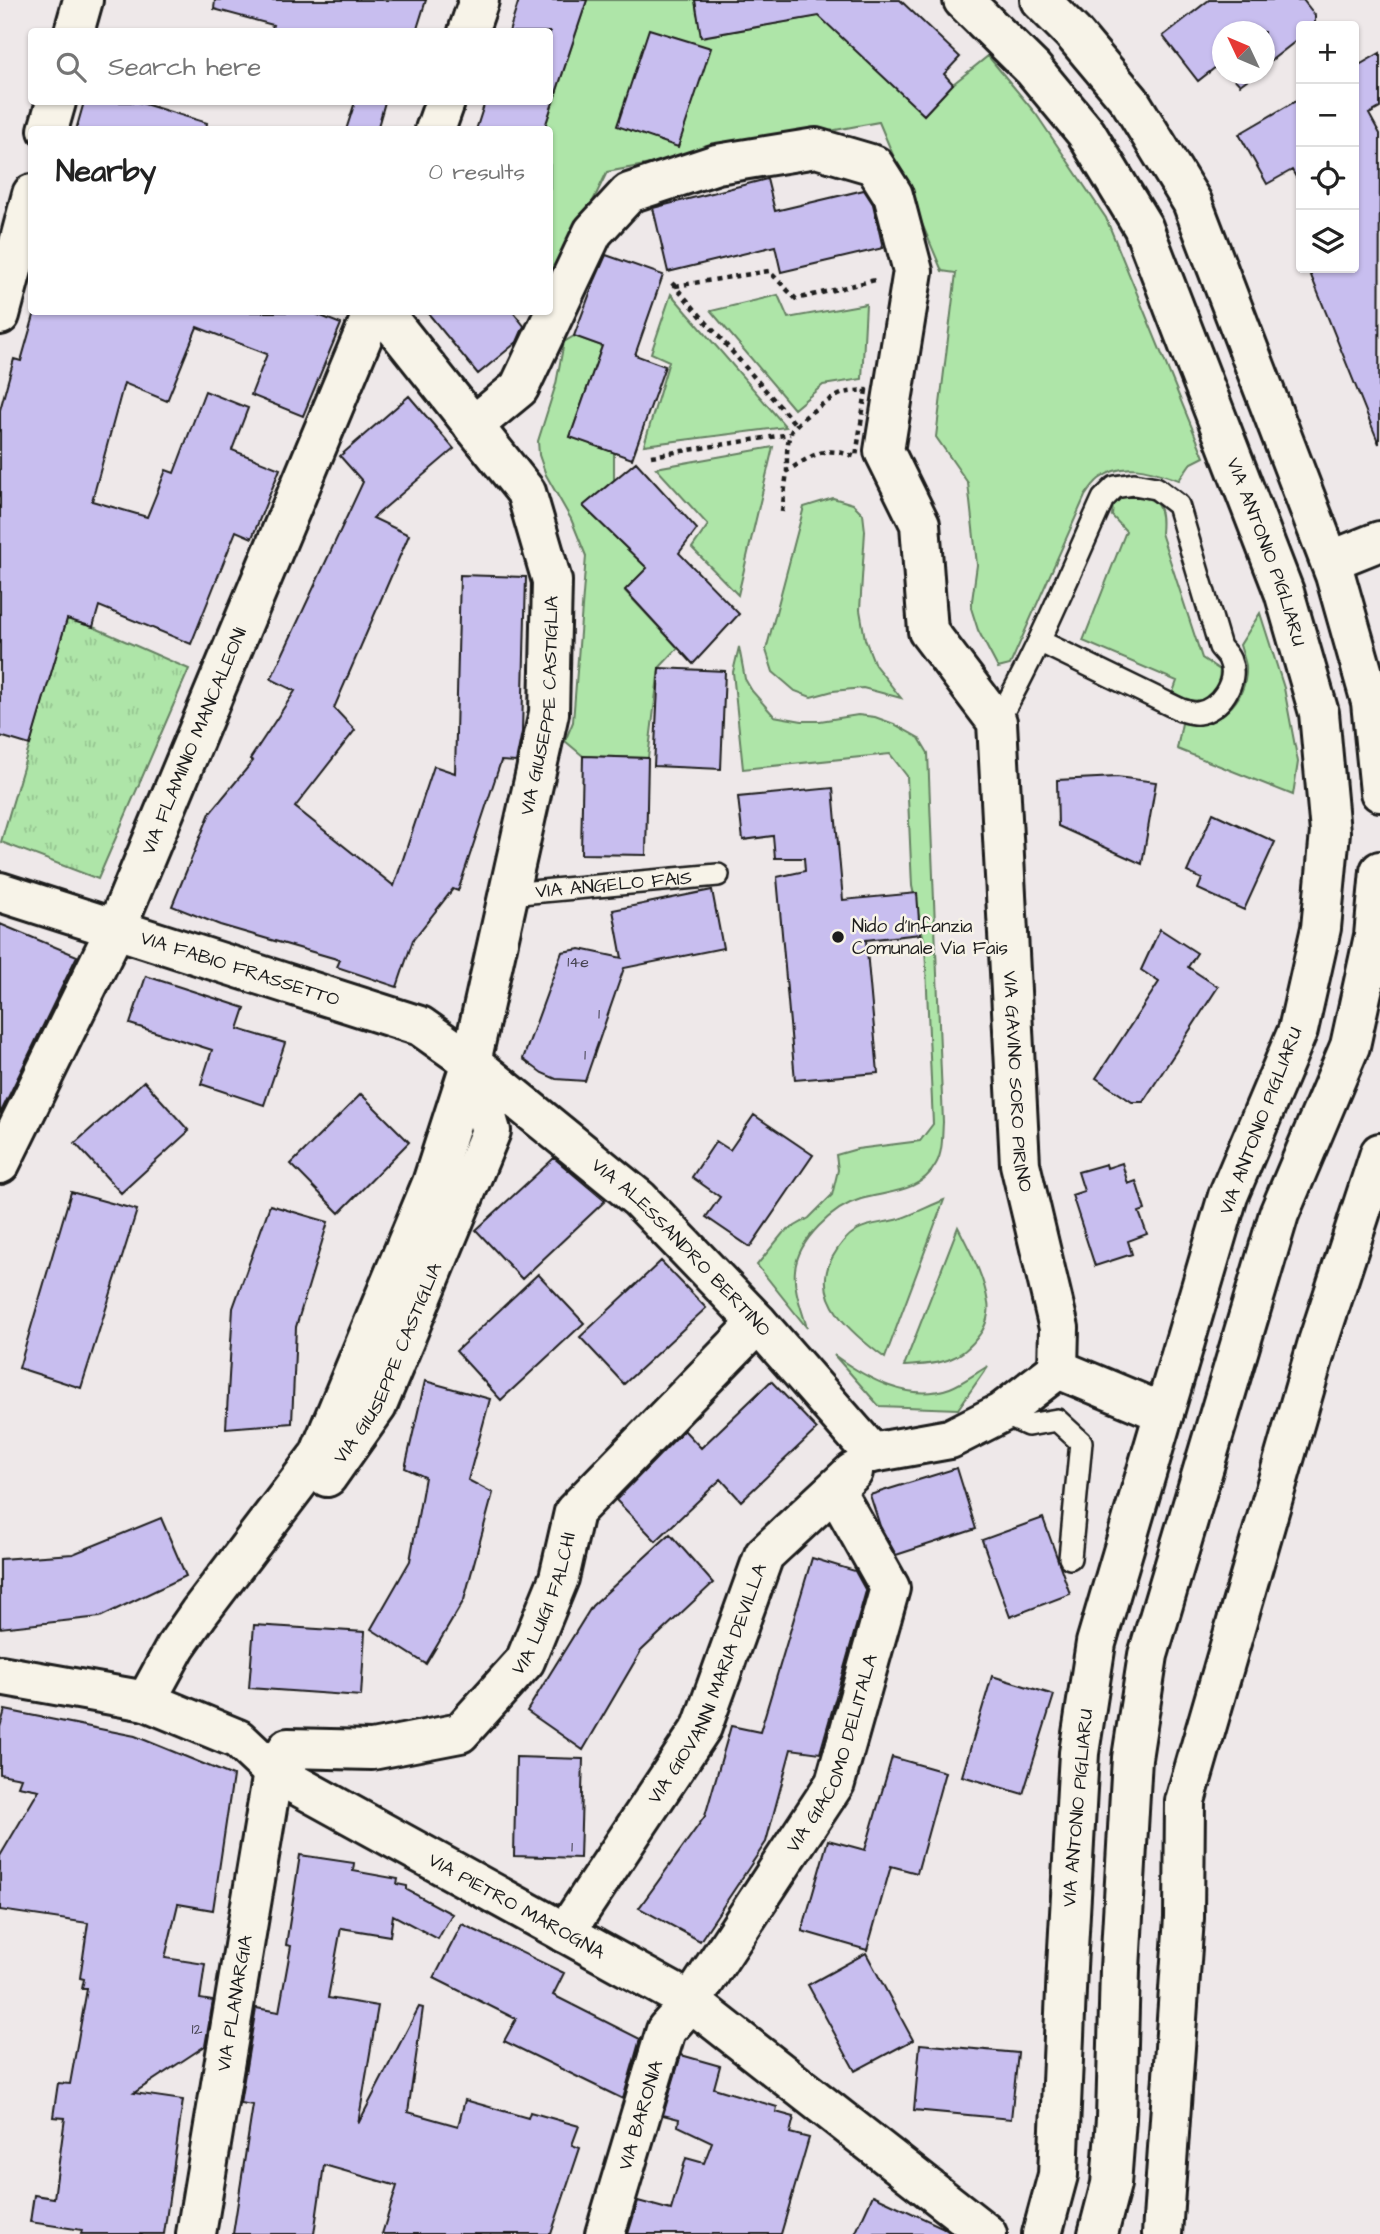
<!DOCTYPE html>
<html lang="en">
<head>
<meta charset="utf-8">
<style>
	:root { --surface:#fff; --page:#f2f2f2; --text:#222; --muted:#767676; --line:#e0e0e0 }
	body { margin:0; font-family:"Architects Daughter",sans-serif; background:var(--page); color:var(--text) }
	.controls { position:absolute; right:21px; top:21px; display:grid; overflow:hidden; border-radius:7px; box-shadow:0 2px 5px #0004 }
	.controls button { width:63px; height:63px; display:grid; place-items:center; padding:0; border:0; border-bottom:2px solid var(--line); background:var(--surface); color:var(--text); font:35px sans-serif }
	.compass { position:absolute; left:1212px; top:21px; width:63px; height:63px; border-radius:50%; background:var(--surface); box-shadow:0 2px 5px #0004; rotate:314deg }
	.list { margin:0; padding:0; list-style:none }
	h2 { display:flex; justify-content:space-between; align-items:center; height:91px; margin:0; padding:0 28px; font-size:30px }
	h2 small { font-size:23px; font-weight:400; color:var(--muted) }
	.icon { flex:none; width:38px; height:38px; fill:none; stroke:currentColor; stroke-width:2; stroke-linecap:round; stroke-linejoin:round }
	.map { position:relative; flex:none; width:1380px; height:2234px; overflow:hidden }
	.search { position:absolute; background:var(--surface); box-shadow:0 2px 5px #0004; left:28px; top:28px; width:525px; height:77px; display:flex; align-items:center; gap:18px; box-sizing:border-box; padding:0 24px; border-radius:7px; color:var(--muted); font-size:26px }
	.panel { position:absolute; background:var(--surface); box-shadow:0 2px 5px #0004; left:28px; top:126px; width:525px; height:189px; border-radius:7px }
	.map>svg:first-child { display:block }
	.grass { fill:#aee5a8; stroke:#658062; stroke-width:2 }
	.park { fill:url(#park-tufts); stroke:#658062; stroke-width:2 }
	.building { fill:#c8beef; stroke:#1c1c1c; stroke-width:2 }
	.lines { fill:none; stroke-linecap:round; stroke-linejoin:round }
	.service-casing { stroke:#1c1c1c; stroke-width:26 }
	.minor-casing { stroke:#1c1c1c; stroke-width:44 }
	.tertiary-casing { stroke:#1c1c1c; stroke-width:44 }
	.secondary-casing { stroke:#1c1c1c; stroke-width:44 }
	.path { stroke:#1c1c1c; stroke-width:4.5; stroke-dasharray:5 5; stroke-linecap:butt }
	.service { stroke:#f7f3e8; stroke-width:21 }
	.minor { stroke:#f7f3e8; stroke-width:38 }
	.tertiary { stroke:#f7f3e8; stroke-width:38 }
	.secondary { stroke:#f7f3e8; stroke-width:38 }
	.poi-dot { fill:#1c1c1c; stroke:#f7f3e8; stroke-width:2.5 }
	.labels { text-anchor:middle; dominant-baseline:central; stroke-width:5; stroke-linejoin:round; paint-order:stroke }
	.number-label { font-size:16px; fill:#474451 }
	.street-label { font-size:19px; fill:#1c1c1c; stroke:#f7f3e8 }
	.poi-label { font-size:19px; fill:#1c1c1c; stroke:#f7f3e8; text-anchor:start }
</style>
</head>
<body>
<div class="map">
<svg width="1380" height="2234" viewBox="0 0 1380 2234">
	<defs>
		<pattern id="park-tufts" width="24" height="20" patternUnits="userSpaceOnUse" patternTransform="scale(1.75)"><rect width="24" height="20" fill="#aee5a8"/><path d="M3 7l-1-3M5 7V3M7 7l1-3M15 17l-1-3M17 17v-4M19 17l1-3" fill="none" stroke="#95c490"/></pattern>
	</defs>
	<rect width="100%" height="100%" fill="#eee8e9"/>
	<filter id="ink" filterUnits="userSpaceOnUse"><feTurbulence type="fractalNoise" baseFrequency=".0143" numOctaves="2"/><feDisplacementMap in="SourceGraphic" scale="14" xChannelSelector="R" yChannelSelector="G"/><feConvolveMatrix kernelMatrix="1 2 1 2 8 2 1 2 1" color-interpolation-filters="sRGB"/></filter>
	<g filter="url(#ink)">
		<path class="grass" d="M587,0H695L697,14L712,35L823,15L924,115L953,84L988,56L1036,114L1106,218L1204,457L1190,464L1179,480C1153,471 1124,459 1099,479C1094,483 1089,490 1085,496L1010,665L998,668L978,630L971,608L977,565L968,483L936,437L956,273L942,271L879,122L607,172L550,290V130H544Z
			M671,294L786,427L644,445L669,361L651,353Z
			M778,295L788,318L866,304L862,379L823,385L794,409L711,311Z
			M574,336L602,346L570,437L614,452V480L583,506L647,568L625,591L678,648L659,668L648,758L583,756L565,741L573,722L586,556L571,519L546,475L539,455L538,441L556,384L564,342Z
			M773,447L738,595L692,548L708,525L656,468Z
			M1124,494C1155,499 1164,499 1161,533L1202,658L1220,670C1218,701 1198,708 1173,692L1177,681L1083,641L1126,531L1112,516L1113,504Z
			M833,498L853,504L863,514L865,531L860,610L865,639L875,665L901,698L863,688L833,691L811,697L795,691L773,672L766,650L804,507Z
			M1260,613L1284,688L1298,762L1293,795L1177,749L1182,723C1217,729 1248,702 1246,666C1245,660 1242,652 1240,645Z
			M739,647L745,679L752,691L774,716L802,721H820L858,715L875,717L894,724L919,738L928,753L943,1122C942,1136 943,1152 936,1164C920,1193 889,1191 861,1199C833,1207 798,1240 795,1270C793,1289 802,1310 807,1328L757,1265L783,1233L809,1218L832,1195L838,1170L836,1155L857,1149L920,1141L933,1124L925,945L912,886L907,776L890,754L743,769L733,672Z
			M944,1200L885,1358C855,1336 809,1300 832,1258C838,1247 845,1237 857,1230C868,1223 886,1223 899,1219C914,1214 929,1206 944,1200Z
			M958,1227C970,1251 984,1276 988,1303C990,1312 986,1326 980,1334C960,1363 938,1364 904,1366Z
			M834,1355C866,1378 909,1403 950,1388C963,1383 976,1373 988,1366L958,1409L879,1406Z"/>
		<path class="park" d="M67,619L93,627L189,669L98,879L1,842Z"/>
		<path class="building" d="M215,0H426L416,32H271L273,25L214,9Z
			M519,0H587L555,96L550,95V32H509Z
			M695,0H900L960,57L944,74L953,84L924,115L819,16L701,37Z
			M1209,0H1303L1315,15V26H1301V37L1264,66V32H1222V65L1221,63L1198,81L1163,36Z
			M649,29L711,48L678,147L617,126Z
			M1380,53V108L1369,114L1380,134L1379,444L1308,268H1354V68Z
			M1230,74H1255L1240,85Z
			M1301,98V186L1292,170L1267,184L1239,134Z
			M84,102H138L207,123L206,130H76Z
			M355,102H385L377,130H346Z
			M485,102H553L544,130H476Z
			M767,179L775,211L864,190L873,204L883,248L781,272L775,246L668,272L653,208Z
			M606,255L663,275L635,355L665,366L632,459L570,437L602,346L574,336L595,280Z
			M35,312H311L341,324L303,416L251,395L267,354L197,327L167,401L124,383L92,501L147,517L166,470L174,473L205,391L248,408L232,450L280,469L252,538L236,531L191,644L99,606L93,627L67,619L30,745L0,736V410L14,359L21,361Z
			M427,312H513L524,326L517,342L478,374Z
			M409,396L454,449L373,518L409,535L334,708L355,730L295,807L394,886L434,766L455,773L460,575L526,577L522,732L516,762L501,761L458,891L453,889L413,940L397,987L337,967L340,960L220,925L172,906L210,813L253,761L250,759L295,691L271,679L363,482L340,456Z
			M636,462L697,529L679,553L739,614L693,664L625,590L647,568L583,506Z
			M659,668L725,671L721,769L654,766Z
			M583,756L648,758L646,855L581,854Z
			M1117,777L1156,782L1142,864L1058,826L1057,780Z
			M833,788L843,900L917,893L920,934L866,940L878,1073L795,1080L777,877L805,871L804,858H775L773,836L743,840L738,797Z
			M1213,813L1275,842L1244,910L1198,889L1202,879L1187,872Z
			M712,890L723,948L624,968L585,1081L556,1079L542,1073L523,1059L562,952L580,949L622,958L613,910Z
			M0,924L77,956L0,1114Z
			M1160,929L1197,953L1188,967L1218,987L1143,1102H1132L1096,1078L1159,982L1141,970Z
			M146,976L245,1008L238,1029L285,1043L264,1105L201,1084L212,1050L130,1024Z
			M144,1081L189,1131L121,1193L75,1143Z
			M361,1094L409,1142L339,1213L291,1164Z
			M754,1115L813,1155L750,1247L706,1217L720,1197L692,1177L716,1141L730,1150Z
			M554,1158L605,1201L522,1279L476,1230Z
			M1122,1163L1128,1184L1136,1181L1145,1210L1139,1212L1147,1234L1128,1241L1132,1254L1095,1266L1072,1195L1084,1191L1078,1172L1106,1164L1107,1168Z
			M71,1192L137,1210L81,1388L19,1368Z
			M270,1205L328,1222L296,1327L292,1423L226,1428L233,1308Z
			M661,1261L706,1308L624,1384L580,1337Z
			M538,1274L584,1323L501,1400L456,1351Z
			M425,1381L490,1399L468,1480L493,1493L464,1600L426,1664L371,1629L410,1561L425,1477L405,1468Z
			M771,1381L817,1429L741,1501L721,1479L656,1541L616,1500L684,1430L701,1448Z
			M957,1468L976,1529L896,1555L880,1526L870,1495Z
			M161,1518L186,1576L100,1617L0,1628V1559L73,1554Z
			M1043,1518L1070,1594L1010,1617L982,1540Z
			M670,1534L713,1583L641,1651L583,1750L527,1711L592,1606Z
			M812,1558L855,1571L866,1591L820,1753L791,1749L766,1842L700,1941L639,1908L705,1816L731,1726L760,1732Z
			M254,1625L365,1632L361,1696L249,1688Z
			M992,1676L1054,1695L1023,1794L962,1776Z
			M5,1710L135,1736L233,1776L213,1910L178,1904L165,1958L205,1964L200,1999L213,2001L205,2046L134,2093L183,2100L164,2234H81L82,2230L30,2222L34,2195L54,2198L65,2118L53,2117L58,2083L70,2084L87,1989H82L84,1979L80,1978L88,1923L0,1910V1856L39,1790L18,1786L21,1778L0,1774V1727Z
			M516,1757L583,1759L580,1858L514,1856Z
			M892,1757L945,1772L917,1873L891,1866L867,1950L802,1931L828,1840L865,1850Z
			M300,1855L354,1863L353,1871L398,1879L397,1884L407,1886V1890L452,1914L438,1939L393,1915L390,1936L341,1928L328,1998L378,2006L358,2124L419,2007L423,2008L408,2112L458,2126L465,2100L528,2118L530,2112L579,2126L572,2145L580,2148L551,2234H382L397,2186L324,2165L314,2234H233L253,2105L240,2103L256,2008L279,2012L291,1946L286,1945Z
			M462,1924L564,1973L553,1995L640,2039L623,2099L504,2041L516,2019L434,1978Z
			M866,1953L913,2040L855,2071L808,1985Z
			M920,2044L1018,2053L1011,2119L914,2110Z
			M681,2055L720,2066L714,2088L777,2107L776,2112L794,2117L790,2133L809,2138L781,2234H628L638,2201L671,2210L686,2158L704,2163L712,2142L678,2126L679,2119L663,2115Z
			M873,2195L942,2227L952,2234H855Z"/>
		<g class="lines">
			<defs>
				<g id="service">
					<path d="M997,722C1038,651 1069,574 1103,499L1115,487L1134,484L1156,488L1178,505L1220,647C1223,651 1229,656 1230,661C1239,681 1219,711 1198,713C1193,714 1186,711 1181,710L1039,641"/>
					<path id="s1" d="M509,894L718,875"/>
					<path d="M1001,1413L1028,1425L1057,1420L1081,1442L1070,1558"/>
				</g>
				<g id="minor">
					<path d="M468,32L479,0"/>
					<path d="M435,130L445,102"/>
					<path id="s2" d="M473,426L519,388L593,232L629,193L717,164L816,148L874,165L893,195L913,271L884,451L920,524L928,631L997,722L1020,1164L1059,1328L1058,1369"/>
					<path d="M1330,561L1380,541"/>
					<path id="s3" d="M0,892L420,1026L471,1062L639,1199L758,1323L872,1453"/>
					<path id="s4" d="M0,1164L116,928L373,312"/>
					<path d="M1058,1369L1164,1413"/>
					<path d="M872,1453L950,1439L1001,1413L1058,1369"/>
					<path id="s5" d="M327,1477L377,1406L491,1131L471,1062"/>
					<path id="s6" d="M0,1675L146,1701L238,1739L273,1772L691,2002L987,2234"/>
					<path id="s7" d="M146,1701L176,1646L199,1613L319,1455L432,1183L471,1062L549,713L552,581L526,492L383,312"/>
					<path id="s8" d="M565,1933L702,1727L764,1555L853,1472"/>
					<path id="s9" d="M196,2234L273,1772L288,1748L372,1750L460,1733L525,1661L559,1578L574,1512L758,1323"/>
					<path id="s10" d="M605,2234L666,2030L691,2002L835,1783L890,1588L835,1490"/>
					<path d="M1162,2234L1184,1918L1185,1801L1318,1342L1380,1153"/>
				</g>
				<path id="tertiary" d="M74,32L83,0
					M48,130L56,102
					M0,315L32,194"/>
				<g id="secondary">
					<path id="s11" d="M963,0L1033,69L1086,133L1143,227L1284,592L1319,713L1330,832L1321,928L1298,1030L1228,1196L1096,1643L1079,1753L1067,1967L1058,2175L1042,2234"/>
					<path d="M1040,0L1073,33L1130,101L1192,202L1335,575L1371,702L1380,792"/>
					<path d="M1098,2234L1111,2184L1116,2119L1120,1969L1132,1758L1148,1655L1279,1214L1350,1046L1374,936L1380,871"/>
				</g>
			</defs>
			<use href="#service" class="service-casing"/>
			<use href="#minor" class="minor-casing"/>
			<use href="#tertiary" class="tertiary-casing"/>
			<use href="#secondary" class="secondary-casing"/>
			<path class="path" d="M672,283L796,425
				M675,286L769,271L796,299L875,280
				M866,390L856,457C823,445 815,454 787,471C787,458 786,444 791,432C797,420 831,397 844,393C851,391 859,391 866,390Z
				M651,456L790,434
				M782,512L787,471"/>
			<use href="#service" class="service"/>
			<use href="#minor" class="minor"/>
			<use href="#tertiary" class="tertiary"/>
			<use href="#secondary" class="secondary"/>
		</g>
	</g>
	<circle class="poi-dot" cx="838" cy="937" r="7"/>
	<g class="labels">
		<g class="number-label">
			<text x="578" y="962">14e</text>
			<text x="599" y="1014">1</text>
			<text x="585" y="1055">1</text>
			<text x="572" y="1847">1</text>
			<text x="197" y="2029">12</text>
		</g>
		<g class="street-label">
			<text stroke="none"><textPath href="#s11" startOffset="639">VIA ANTONIO PIGLIARU</textPath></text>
			<text stroke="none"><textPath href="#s7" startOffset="1087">VIA GIUSEPPE CASTIGLIA</textPath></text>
			<text stroke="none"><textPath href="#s4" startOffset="466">VIA FLAMINIO MANCALEONI</textPath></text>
			<text stroke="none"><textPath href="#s1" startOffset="105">VIA ANGELO FAIS</textPath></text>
			<text stroke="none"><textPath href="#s3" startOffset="252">VIA FABIO FRASSETTO</textPath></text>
			<text stroke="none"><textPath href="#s2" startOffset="1498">VIA GAVINO SORO PIRINO</textPath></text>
			<text transform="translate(1261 1121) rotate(-69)">VIA ANTONIO PIGLIARU</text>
			<text stroke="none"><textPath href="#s3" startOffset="784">VIA ALESSANDRO BERTINO</textPath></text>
			<text stroke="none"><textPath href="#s5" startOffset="130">VIA GIUSEPPE CASTIGLIA</textPath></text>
			<text stroke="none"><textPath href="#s9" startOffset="828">VIA LUIGI FALCHI</textPath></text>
			<text stroke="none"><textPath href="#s8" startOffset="289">VIA GIOVANNI MARIA DEVILLA</textPath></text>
			<text stroke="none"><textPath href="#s10" startOffset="539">VIA GIACOMO DELITALA</textPath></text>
			<text transform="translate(1078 1808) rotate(-85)">VIA ANTONIO PIGLIARU</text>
			<text stroke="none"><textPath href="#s6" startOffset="574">VIA PIETRO MAROGNA</textPath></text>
			<text stroke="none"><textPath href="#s9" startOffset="234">VIA PLANARGIA</textPath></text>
			<text stroke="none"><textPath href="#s10" startOffset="124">VIA BARONIA</textPath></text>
		</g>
		<g class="poi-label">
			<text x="852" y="926">Nido d'Infanzia<tspan x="852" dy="22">Comunale Via Fais</tspan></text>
		</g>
	</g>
</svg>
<div class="controls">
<button>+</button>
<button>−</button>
<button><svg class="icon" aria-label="locate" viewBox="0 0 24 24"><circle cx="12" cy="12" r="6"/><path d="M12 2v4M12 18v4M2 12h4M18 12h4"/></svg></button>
<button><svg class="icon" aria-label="layers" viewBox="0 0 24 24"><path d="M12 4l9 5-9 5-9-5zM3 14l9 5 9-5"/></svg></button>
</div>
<svg class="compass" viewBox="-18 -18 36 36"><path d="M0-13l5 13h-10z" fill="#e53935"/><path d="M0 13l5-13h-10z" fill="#767676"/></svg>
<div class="search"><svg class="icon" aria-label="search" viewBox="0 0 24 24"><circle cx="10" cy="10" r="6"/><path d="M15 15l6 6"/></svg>Search here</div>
<section class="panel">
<h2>Nearby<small>0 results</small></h2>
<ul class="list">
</ul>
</section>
</div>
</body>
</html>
